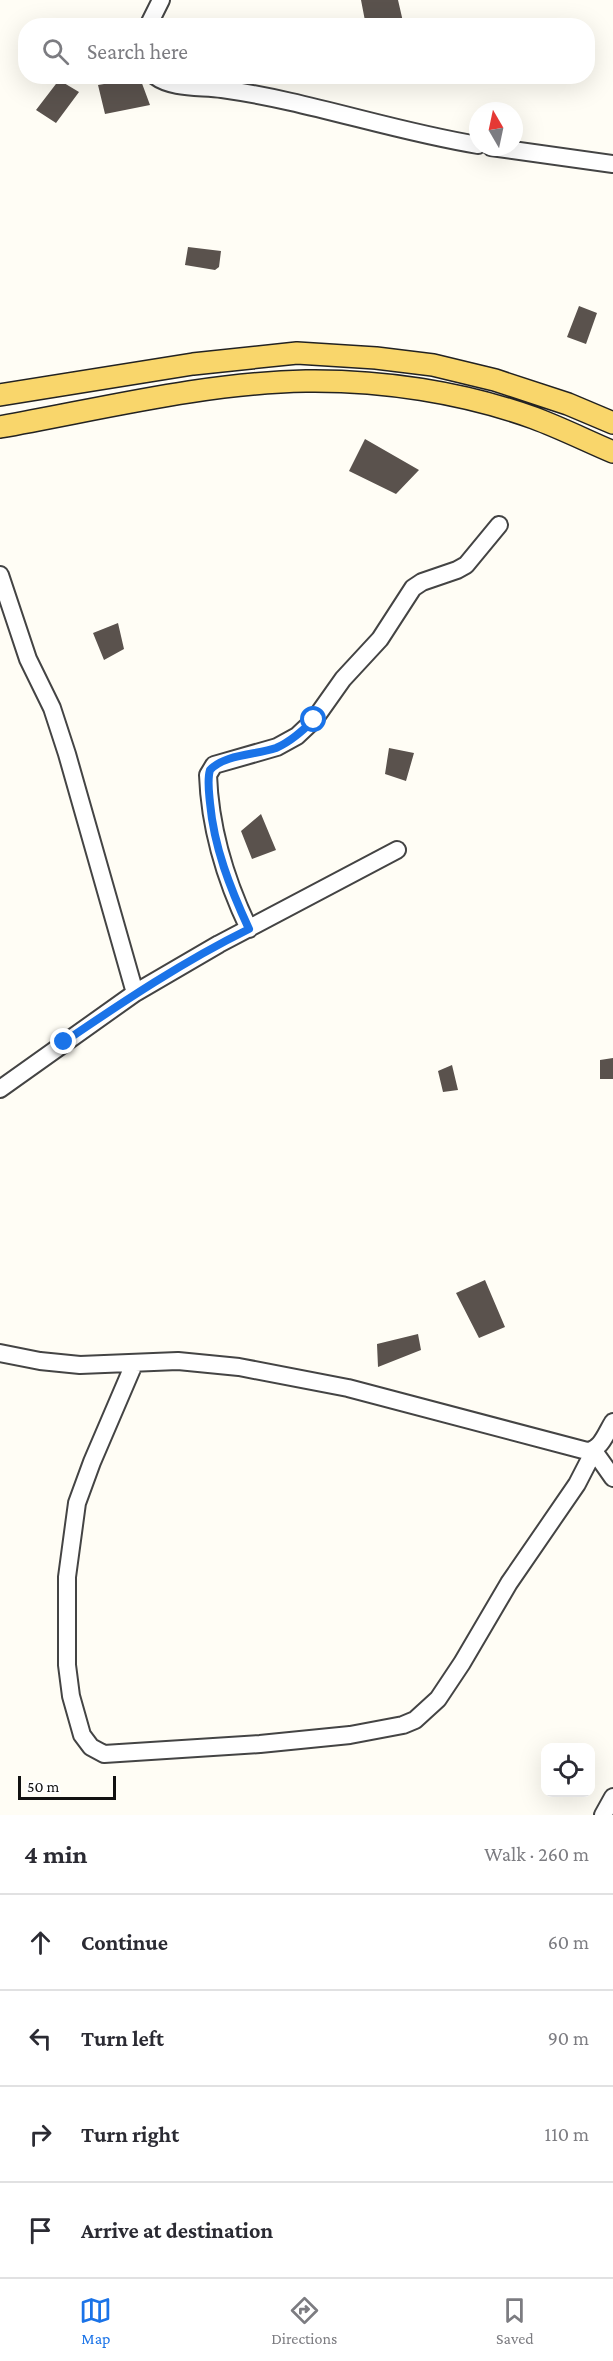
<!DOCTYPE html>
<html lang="en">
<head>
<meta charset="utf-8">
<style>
	:root { --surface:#fff; --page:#f7f7f7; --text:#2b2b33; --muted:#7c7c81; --line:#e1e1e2; --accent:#1a73e8 }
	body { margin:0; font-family:"Crimson Pro",serif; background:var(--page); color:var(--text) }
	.controls { position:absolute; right:18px; bottom:18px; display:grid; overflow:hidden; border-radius:12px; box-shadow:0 6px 24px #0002 }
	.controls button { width:54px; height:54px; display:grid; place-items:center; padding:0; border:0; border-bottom:2px solid var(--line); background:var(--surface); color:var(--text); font:30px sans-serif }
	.compass { position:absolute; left:469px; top:102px; width:54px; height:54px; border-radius:50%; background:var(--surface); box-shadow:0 6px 24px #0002; rotate:351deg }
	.scale { position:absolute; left:18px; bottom:15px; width:98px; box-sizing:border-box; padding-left:6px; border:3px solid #111; border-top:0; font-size:16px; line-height:21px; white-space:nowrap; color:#111; -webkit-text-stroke:4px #fff; paint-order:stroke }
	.stop { position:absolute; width:18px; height:18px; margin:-14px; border:4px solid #1a73e8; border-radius:50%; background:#fff }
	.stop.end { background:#1a73e8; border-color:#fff; box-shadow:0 2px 6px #0008 }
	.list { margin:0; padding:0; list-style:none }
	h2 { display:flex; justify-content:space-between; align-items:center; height:78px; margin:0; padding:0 24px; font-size:26px }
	h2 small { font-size:20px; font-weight:400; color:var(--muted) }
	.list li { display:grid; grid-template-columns:39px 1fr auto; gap:18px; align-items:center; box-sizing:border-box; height:96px; padding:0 24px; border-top:2px solid var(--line) }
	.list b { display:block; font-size:22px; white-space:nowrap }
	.list em { font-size:20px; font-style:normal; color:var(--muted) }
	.icon { flex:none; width:33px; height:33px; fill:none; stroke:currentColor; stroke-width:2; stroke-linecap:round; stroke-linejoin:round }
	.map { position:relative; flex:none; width:613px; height:1815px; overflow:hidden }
	.search { position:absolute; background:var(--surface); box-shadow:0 6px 24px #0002; left:18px; right:18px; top:18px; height:66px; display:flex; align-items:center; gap:15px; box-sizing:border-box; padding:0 21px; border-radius:24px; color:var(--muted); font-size:22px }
	.sheet { height:462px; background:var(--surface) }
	nav { display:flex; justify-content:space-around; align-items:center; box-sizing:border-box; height:84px; border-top:2px solid var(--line); background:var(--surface); font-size:16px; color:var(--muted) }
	nav a { display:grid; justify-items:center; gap:3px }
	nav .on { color:var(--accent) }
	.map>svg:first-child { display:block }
	.building { fill:#5a524d }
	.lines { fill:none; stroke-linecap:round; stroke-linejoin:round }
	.minor-casing { stroke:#444; stroke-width:20 }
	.major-casing { stroke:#222; stroke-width:24 }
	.minor { stroke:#fff; stroke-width:16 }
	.major { stroke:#f9d66b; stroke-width:21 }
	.route { stroke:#1a73e8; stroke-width:8 }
</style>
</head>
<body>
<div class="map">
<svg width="613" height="1815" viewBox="0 0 613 1815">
	<rect width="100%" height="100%" fill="#fffdf5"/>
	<path class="building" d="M361,0H398L404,26H366Z
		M375,76H416L417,79L376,84Z
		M140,78L150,105L105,114L98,85Z
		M59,80L79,92L56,123L36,110Z
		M188,247L221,251L219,267L215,270L185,265Z
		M579,306L597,313L586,344L567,337Z
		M365,439L419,470L396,494L349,471Z
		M118,623L124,649L104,660L93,633Z
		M389,748L414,753L406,781L385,774Z
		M261,814L276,850L252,859L241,831Z
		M613,1058V1079H600V1060Z
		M452,1065L458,1090L443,1092L438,1071Z
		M485,1280L505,1327L479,1338L456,1293Z
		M418,1334L421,1350L378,1367L377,1344Z"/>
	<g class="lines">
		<defs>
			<path id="minor" d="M148,26L161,0
				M155,76C172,89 201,86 222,89C308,101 392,131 478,145
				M491,147L613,164
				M0,575L28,659L52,708L67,754L135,993
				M249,929C225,879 210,830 208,775L214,765L277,747L297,736L314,720L343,679L380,639L413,588L422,582L457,570L466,565L499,525
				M0,1089L135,993L219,944L397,850
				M0,1353L40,1361L80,1365L178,1361L239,1367L348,1388L587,1451C601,1450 606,1433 613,1422
				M134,1364L92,1462L77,1503L67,1577V1665L71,1696L82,1735L91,1747L104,1754L260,1744L350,1735L403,1725L415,1720L438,1699L462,1663L509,1583L577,1484L594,1451
				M594,1451L613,1478
				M603,1815L613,1797"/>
			<path id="major" d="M0,395L193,364L297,353L376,358L433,365L495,380L568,404L613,423
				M0,427C101,409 203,383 306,381C381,380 462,392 534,418C561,428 587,441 613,452"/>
		</defs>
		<use href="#minor" class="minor-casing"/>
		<use href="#major" class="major-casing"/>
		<use href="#minor" class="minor"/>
		<use href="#major" class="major"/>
	</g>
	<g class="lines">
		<path class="route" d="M64,1042C124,1001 184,961 249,929C230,888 214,847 210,803C209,792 207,780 210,770C225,754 256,755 276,748C290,742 302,731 314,720"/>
	</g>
</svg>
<div class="controls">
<button><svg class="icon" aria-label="locate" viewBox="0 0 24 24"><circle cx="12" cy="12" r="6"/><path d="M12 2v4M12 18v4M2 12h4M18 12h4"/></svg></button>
</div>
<svg class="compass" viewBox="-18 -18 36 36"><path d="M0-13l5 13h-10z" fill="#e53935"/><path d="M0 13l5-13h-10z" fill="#7c7c81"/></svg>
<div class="scale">50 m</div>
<div class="stop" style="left:314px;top:720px"></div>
<div class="stop end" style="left:64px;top:1042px"></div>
<div class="search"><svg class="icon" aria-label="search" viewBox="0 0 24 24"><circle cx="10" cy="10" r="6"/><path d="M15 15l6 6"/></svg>Search here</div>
</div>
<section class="sheet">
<h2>4 min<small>Walk · 260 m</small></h2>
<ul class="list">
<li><svg class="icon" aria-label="ahead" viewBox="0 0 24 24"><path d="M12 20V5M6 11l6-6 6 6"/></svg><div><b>Continue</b></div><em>60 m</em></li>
<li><svg class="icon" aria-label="left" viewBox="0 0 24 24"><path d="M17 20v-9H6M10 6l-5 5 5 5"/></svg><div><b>Turn left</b></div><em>90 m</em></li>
<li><svg class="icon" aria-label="right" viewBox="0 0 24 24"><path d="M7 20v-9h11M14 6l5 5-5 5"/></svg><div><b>Turn right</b></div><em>110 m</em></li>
<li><svg class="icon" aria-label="arrive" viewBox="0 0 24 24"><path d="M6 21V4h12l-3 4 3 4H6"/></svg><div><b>Arrive at destination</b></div></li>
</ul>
</section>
<nav>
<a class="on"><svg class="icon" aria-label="map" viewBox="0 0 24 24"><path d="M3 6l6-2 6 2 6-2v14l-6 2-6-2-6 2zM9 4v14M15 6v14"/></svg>Map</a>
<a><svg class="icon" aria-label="directions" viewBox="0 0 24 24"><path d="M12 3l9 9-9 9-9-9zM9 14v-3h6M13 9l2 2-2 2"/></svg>Directions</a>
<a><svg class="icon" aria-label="saved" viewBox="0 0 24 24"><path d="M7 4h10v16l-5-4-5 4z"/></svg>Saved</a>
</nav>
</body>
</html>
